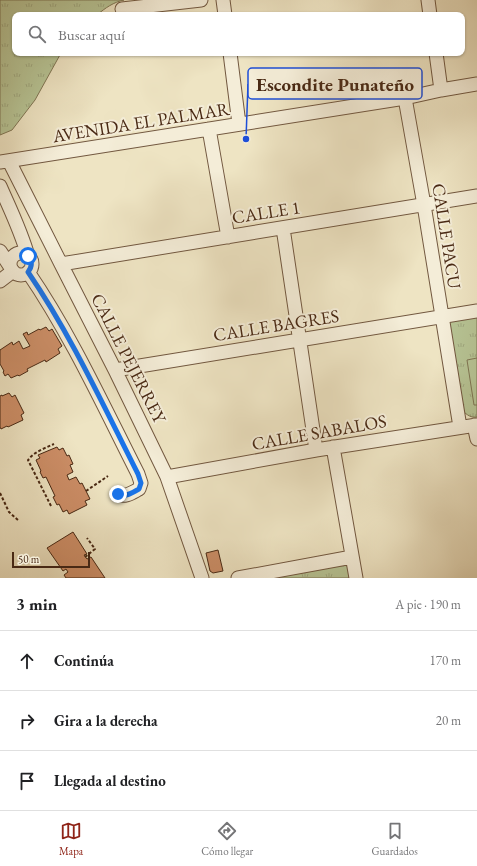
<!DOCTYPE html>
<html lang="es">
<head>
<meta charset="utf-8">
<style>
	:root { --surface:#fff; --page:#f2f2f2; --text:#202124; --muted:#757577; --line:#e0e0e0; --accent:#8f2418 }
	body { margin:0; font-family:"EB Garamond",serif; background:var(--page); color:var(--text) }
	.scale { position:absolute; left:12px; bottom:10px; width:78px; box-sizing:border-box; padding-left:4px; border:2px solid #492914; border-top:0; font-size:11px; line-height:14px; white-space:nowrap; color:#492914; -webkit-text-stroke:3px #f4edd8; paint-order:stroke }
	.stop { position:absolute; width:12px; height:12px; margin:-9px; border:3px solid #1a73e8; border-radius:50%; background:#fff }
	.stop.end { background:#1a73e8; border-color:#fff; box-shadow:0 1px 4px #0008 }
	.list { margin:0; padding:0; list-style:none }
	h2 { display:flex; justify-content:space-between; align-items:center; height:52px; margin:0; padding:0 16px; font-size:17px }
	h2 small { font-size:13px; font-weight:400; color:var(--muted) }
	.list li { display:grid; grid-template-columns:26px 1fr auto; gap:12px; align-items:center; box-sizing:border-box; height:60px; padding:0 16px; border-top:1px solid var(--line) }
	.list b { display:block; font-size:15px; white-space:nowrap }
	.list em { font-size:13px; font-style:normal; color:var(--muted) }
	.icon { flex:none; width:22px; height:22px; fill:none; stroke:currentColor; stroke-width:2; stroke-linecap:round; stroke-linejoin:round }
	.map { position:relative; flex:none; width:477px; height:578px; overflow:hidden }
	.search { position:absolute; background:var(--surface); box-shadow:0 1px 3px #0004; left:12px; right:12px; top:12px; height:44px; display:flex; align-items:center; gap:10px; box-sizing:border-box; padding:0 14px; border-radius:8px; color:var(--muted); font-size:15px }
	.sheet { height:232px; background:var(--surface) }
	nav { display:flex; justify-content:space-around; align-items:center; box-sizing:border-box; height:56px; border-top:1px solid var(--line); background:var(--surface); font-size:11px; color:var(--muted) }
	nav a { display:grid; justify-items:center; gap:2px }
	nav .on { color:var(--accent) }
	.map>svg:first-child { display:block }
	.park { fill:url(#park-tufts); stroke:#807654 }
	.pitch { fill:#b7c495; stroke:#807654 }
	.building { fill:#cc8e67; stroke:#492914 }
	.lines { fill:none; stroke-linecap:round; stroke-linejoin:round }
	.minor-casing { stroke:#725840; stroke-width:15 }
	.path { stroke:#492914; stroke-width:2; stroke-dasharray:3 2; stroke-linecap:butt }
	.minor { stroke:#f4edd8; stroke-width:13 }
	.route { stroke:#1a73e8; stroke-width:5 }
	.labels { text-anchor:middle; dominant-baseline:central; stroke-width:4; stroke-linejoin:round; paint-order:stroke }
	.street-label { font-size:18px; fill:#492914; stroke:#f4edd8 }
	.leader { fill:none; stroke:#1d4ed8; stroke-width:1.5 }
	.callout-dot { fill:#1d4ed8; stroke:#f4edd8; stroke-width:1.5 }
	.callout { fill:#f4edd8; stroke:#1d4ed8; stroke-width:1.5 }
	.callout-label { font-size:19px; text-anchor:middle; font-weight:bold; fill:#492914 }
</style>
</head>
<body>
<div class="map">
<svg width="477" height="578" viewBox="0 0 477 578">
	<defs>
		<pattern id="park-tufts" width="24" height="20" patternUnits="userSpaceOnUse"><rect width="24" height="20" fill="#b7c495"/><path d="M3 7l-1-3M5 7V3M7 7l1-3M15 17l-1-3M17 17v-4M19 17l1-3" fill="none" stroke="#9fa880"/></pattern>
	</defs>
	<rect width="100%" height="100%" fill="#eee4c3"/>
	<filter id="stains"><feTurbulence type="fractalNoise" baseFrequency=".005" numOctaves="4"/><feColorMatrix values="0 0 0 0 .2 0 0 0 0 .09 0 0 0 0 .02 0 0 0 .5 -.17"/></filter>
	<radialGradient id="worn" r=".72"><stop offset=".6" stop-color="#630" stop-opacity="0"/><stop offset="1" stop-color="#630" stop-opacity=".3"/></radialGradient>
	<path class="park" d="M0,0H124C114,2 105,8 97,15H15V53H61L35,100L12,130L0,135Z
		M477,315V417C471,418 467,415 463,411L448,326L450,322L452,320Z
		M341,564C351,566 350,569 351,578H260Z"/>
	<path class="pitch" d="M477,358V405H474L467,360Z"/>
	<path class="building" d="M46,327L49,331L52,329L62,346L58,349L60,353L46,362L45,360L27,369L28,371L19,376L18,375L11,378L8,374L5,376L3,372L4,371L0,364V350L12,342L13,345L19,341L23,349L30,346L23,334L27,332L28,335L39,329L40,330Z
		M9,393L12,397L15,395L24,413L21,415L23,420L8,427L7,426L1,429L0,427V396L2,395V396Z
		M57,447L59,450L63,448L67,456L69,455L73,464L70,465L73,472L67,475L69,480L76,477L80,484L82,483L90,499L85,501L87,505L69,514L67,510L63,512L59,504L57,505L53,497L55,496L46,477L43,478L40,472L41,471L36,460L40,458L38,455Z
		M73,532L87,554L84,555L87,559L91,557L105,578H66L64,575L68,572L66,569L63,571L47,548Z
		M218,550L223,571L213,573L210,571L206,553Z"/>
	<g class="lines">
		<defs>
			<path id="minor" d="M223,0L225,15
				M428,0L430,15
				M122,9L201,0
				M230,53L239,124
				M436,53L441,90
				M405,98L424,205L460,427
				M209,129L228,237
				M9,161L61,264L115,370L167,477L202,578
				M0,162L405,98L441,90L477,84
				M0,186C10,209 21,231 28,256
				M283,228L316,450
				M0,251L11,268
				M10 264a11 11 0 1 1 22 0a11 11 0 1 1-22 0Z
				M61,264L477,196
				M28,272C71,335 103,405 138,474L141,483L139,489C133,492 125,498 118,494
				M0,281L13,271
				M115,370L477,311
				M474,425L477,439
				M333,447L356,578
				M167,477L316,450L477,425
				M238,578L352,557"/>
		</defs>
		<use href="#minor" class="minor-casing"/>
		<path class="path" d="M86,491L108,476
			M0,493L9,512L18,520
			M51,506L28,460C34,452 45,448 54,444
			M85,557L95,549L87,538"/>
		<use href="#minor" class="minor"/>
	</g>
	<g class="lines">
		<path class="route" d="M28,256C32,261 33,266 28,272C71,335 103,405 138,474L141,483L139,489C133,492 125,498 118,494"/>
	</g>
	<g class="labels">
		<g class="street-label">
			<text transform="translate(141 122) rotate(-9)">AVENIDA EL PALMAR</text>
			<text transform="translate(266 212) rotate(-9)">CALLE 1</text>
			<text transform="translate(447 236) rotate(81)">CALLE PACU</text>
			<text transform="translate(276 325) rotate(-9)">CALLE BAGRES</text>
			<text transform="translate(129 358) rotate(63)">CALLE PEJERREY</text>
			<text transform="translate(319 432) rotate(-10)">CALLE SABALOS</text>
		</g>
	</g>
	<path class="leader" d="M246 139L248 84"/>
	<circle class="callout-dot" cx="246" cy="139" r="4"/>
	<rect class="callout" x="248" y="68" width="174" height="31" rx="4"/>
	<g class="callout-label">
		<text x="335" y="91">Escondite Punateño</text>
	</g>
	<rect width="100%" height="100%" filter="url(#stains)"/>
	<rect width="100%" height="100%" fill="url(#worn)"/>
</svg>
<div class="scale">50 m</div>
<div class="stop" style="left:28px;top:256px"></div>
<div class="stop end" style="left:118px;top:494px"></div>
<div class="search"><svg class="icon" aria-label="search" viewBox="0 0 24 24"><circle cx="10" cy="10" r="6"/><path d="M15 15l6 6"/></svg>Buscar aquí</div>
</div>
<section class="sheet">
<h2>3 min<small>A pie · 190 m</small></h2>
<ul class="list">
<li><svg class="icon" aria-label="ahead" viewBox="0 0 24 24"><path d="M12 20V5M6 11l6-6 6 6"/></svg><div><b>Continúa</b></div><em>170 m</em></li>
<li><svg class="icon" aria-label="right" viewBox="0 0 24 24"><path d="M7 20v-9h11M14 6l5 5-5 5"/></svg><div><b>Gira a la derecha</b></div><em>20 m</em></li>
<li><svg class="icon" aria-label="arrive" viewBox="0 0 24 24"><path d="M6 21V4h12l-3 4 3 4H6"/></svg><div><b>Llegada al destino</b></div></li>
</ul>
</section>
<nav>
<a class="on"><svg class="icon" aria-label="map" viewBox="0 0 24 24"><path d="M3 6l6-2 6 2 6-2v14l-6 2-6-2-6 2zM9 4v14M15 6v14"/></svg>Mapa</a>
<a><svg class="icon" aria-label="directions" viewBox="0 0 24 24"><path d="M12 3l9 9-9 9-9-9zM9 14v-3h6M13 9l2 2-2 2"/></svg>Cómo llegar</a>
<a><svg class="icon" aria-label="saved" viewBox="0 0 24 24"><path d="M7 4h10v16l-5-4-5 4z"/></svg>Guardados</a>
</nav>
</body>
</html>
